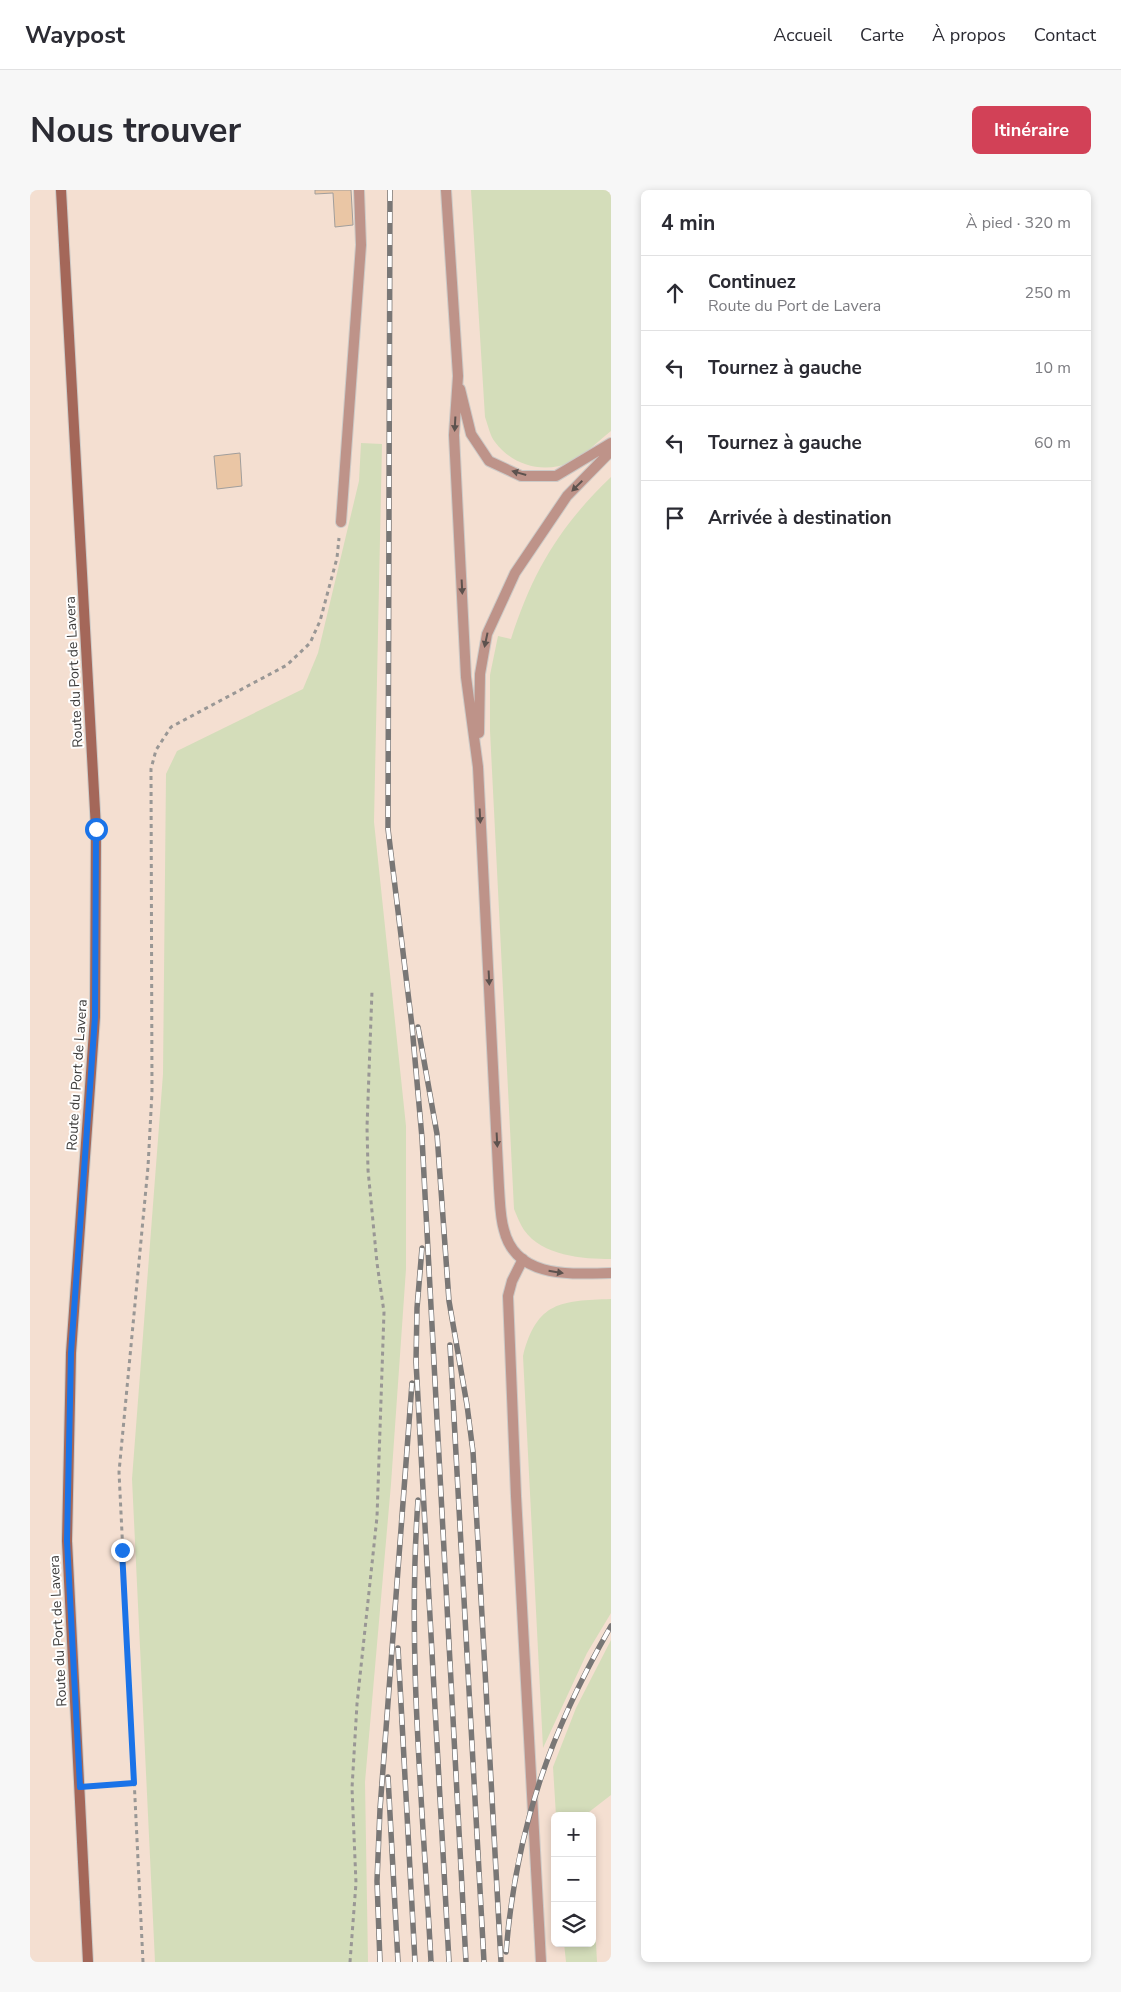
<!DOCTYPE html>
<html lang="fr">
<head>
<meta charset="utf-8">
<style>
	:root { --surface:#fff; --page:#f7f7f7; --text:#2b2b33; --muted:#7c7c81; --line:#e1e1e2; --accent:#d24157 }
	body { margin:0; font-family:"Nunito Sans",sans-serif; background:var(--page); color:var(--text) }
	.controls { position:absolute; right:15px; bottom:15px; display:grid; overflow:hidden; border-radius:8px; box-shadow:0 2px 8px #0003 }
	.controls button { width:45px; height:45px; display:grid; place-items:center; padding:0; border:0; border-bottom:1px solid var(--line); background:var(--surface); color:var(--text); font:25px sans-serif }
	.stop { position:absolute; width:15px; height:15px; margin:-11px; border:4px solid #1a73e8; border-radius:50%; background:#fff }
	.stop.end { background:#1a73e8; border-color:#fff; box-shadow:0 1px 5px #0008 }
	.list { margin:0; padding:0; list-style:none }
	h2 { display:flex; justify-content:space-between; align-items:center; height:65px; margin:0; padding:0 20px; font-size:21px }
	h2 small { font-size:16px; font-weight:400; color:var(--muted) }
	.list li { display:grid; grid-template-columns:32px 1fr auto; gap:15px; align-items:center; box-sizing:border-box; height:75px; padding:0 20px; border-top:1px solid var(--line) }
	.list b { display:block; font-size:19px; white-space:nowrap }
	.list p { margin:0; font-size:16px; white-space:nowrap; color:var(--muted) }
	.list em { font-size:16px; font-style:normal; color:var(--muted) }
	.icon { flex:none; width:28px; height:28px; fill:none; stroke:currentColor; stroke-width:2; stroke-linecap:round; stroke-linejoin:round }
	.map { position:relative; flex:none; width:581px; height:1772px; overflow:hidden; border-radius:8px }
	header { display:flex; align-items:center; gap:30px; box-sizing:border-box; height:70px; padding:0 25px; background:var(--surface); border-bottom:1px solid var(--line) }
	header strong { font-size:24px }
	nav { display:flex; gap:28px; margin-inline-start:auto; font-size:18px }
	.intro { display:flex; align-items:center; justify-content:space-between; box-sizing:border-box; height:120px; padding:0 30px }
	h1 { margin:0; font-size:35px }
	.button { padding:12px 22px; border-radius:8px; background:var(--accent); color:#fff; font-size:18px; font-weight:700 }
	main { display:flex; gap:30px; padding:0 30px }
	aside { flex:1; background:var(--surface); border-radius:8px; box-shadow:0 2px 8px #0003 }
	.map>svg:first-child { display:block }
	.industrial { fill:#f4dfd1; fill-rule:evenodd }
	.green { fill:#d4ddba }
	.building { fill:#eac6a5; stroke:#a19e9c }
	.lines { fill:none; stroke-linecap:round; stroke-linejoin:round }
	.lane-casing { stroke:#cccac7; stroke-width:12 }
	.street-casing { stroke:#cccac7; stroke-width:12 }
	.secondary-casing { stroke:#cccac7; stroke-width:12 }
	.path { stroke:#999795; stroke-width:3; stroke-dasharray:4 4; stroke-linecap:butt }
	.lane { stroke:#be9389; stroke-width:10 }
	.street { stroke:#be9389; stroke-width:10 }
	.secondary { stroke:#a46759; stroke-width:10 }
	.rail-casing { stroke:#797776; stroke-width:5.5 }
	.rail { stroke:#fff; stroke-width:4; stroke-dasharray:11; stroke-linecap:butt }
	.oneway { fill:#5d524e }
	.route { stroke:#1a73e8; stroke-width:6 }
	.labels { text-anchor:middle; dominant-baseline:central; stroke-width:4; stroke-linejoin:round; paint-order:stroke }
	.street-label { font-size:14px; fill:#3d3c3b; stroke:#fff }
</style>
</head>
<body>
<header>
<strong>Waypost</strong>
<nav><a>Accueil</a><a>Carte</a><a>À propos</a><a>Contact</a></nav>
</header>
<div class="intro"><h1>Nous trouver</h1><a class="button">Itinéraire</a></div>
<main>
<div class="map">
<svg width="581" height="1772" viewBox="0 0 581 1772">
	<rect width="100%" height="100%" fill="#f0edea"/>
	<path class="industrial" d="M0,0H581V1772H0ZM525,1626H562V1753H525Z"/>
	<path class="green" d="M441,0H581V241C569,250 555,265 541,272C514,284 483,276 465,252C460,246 458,235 455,227Z
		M331,253L352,254L344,632L376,936V1079L361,1294L335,1592L338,1772H125L102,1289L133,884L136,584L147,561L273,499L288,463L329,291Z
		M581,287V1069C553,1069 512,1066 494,1040C490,1034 487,1026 484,1019L460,541V485L468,446L481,449C503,381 529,337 581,287Z
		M581,1109V1423L557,1463L513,1558L493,1166C507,1111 531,1111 581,1109Z
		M581,1450V1605L559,1622L560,1626H526L523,1577L546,1518Z
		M562,1679L567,1772H536L534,1753H562Z"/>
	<path class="building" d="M285,0H321L323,35L305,37L303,3L285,4Z
		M210,263L212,296L187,299L184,266Z"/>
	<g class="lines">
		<defs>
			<path id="lane" d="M311,332L331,55L329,0
				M493,1069L482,1091L478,1106L486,1306L511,1772"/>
			<path id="street" d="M416,0L428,186L424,245L436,487L448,577L469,998C470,1011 470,1027 474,1040C486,1089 541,1084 581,1083
				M430,199L441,244L459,271L491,286H526L581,253
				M449,543L450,484L457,444L485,383L537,306L581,261"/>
			<path id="secondary" d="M31,0L66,639L65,827L41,1163L37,1351L58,1772"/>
		</defs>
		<use href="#lane" class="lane-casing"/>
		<use href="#street" class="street-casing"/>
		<use href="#secondary" class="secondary-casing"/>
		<path class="path" d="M65,1596L104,1593
			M113,1772L89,1282L118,977L122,902L121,579L126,560L141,537L257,475L280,453L290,431L307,368L309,348
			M320,1772L326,1693L322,1598L327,1514L347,1327L354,1122L347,1073L338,980L337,937L342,801"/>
		<use href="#lane" class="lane"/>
		<use href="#street" class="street"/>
		<use href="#secondary" class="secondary"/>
		<defs>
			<path id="rail" d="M360,0L358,639L382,836L392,948L436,1772
				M388,837L407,944L419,1111L437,1215L443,1262L471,1772
				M392,1058L387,1118L386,1172L419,1772
				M420,1155L454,1772
				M388,1310C377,1464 393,1618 401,1772
				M368,1458L385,1772
				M358,1587L368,1772
				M476,1762C486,1639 520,1542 581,1436
				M350,1772L347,1691L350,1619L382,1193"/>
		</defs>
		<use href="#rail" class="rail-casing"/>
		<use href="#rail" class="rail"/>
	</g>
	<defs><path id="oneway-solid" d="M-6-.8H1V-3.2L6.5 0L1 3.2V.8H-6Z" transform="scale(1.25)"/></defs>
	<g class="oneway">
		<use href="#oneway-solid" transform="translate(425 234) rotate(93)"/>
		<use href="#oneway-solid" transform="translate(489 283) rotate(-164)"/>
		<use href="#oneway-solid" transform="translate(547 296) rotate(135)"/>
		<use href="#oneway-solid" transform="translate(432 397) rotate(87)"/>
		<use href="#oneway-solid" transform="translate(456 450) rotate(102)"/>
		<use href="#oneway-solid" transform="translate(450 626) rotate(87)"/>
		<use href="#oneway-solid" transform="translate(459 788) rotate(87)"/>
		<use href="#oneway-solid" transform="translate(467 950) rotate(87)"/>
		<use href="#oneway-solid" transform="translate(526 1082) rotate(9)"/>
	</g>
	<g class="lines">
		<path class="route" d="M66,639L65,827L41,1163L37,1351L50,1597L104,1593L92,1360"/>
	</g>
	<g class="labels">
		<g class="street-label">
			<text transform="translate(44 482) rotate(-93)">Route du Port de Lavera</text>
			<text transform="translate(47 885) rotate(-86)">Route du Port de Lavera</text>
			<text transform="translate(28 1441) rotate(-93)">Route du Port de Lavera</text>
		</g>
	</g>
</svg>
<div class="controls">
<button>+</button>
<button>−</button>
<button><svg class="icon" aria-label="layers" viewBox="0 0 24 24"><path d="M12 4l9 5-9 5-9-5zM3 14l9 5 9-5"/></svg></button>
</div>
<div class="stop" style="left:66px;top:639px"></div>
<div class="stop end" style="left:92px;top:1360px"></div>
</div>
<aside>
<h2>4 min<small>À pied · 320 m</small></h2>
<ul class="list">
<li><svg class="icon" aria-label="ahead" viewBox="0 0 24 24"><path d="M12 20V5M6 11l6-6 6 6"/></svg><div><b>Continuez</b><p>Route du Port de Lavera</p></div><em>250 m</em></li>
<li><svg class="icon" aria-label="left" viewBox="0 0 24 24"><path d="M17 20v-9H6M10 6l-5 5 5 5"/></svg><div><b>Tournez à gauche</b></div><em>10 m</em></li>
<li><svg class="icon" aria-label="left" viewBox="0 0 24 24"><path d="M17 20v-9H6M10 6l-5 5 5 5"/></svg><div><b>Tournez à gauche</b></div><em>60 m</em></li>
<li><svg class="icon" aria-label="arrive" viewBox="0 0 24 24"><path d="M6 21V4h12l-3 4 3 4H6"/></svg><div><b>Arrivée à destination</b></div></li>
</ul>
</aside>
</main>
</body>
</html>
